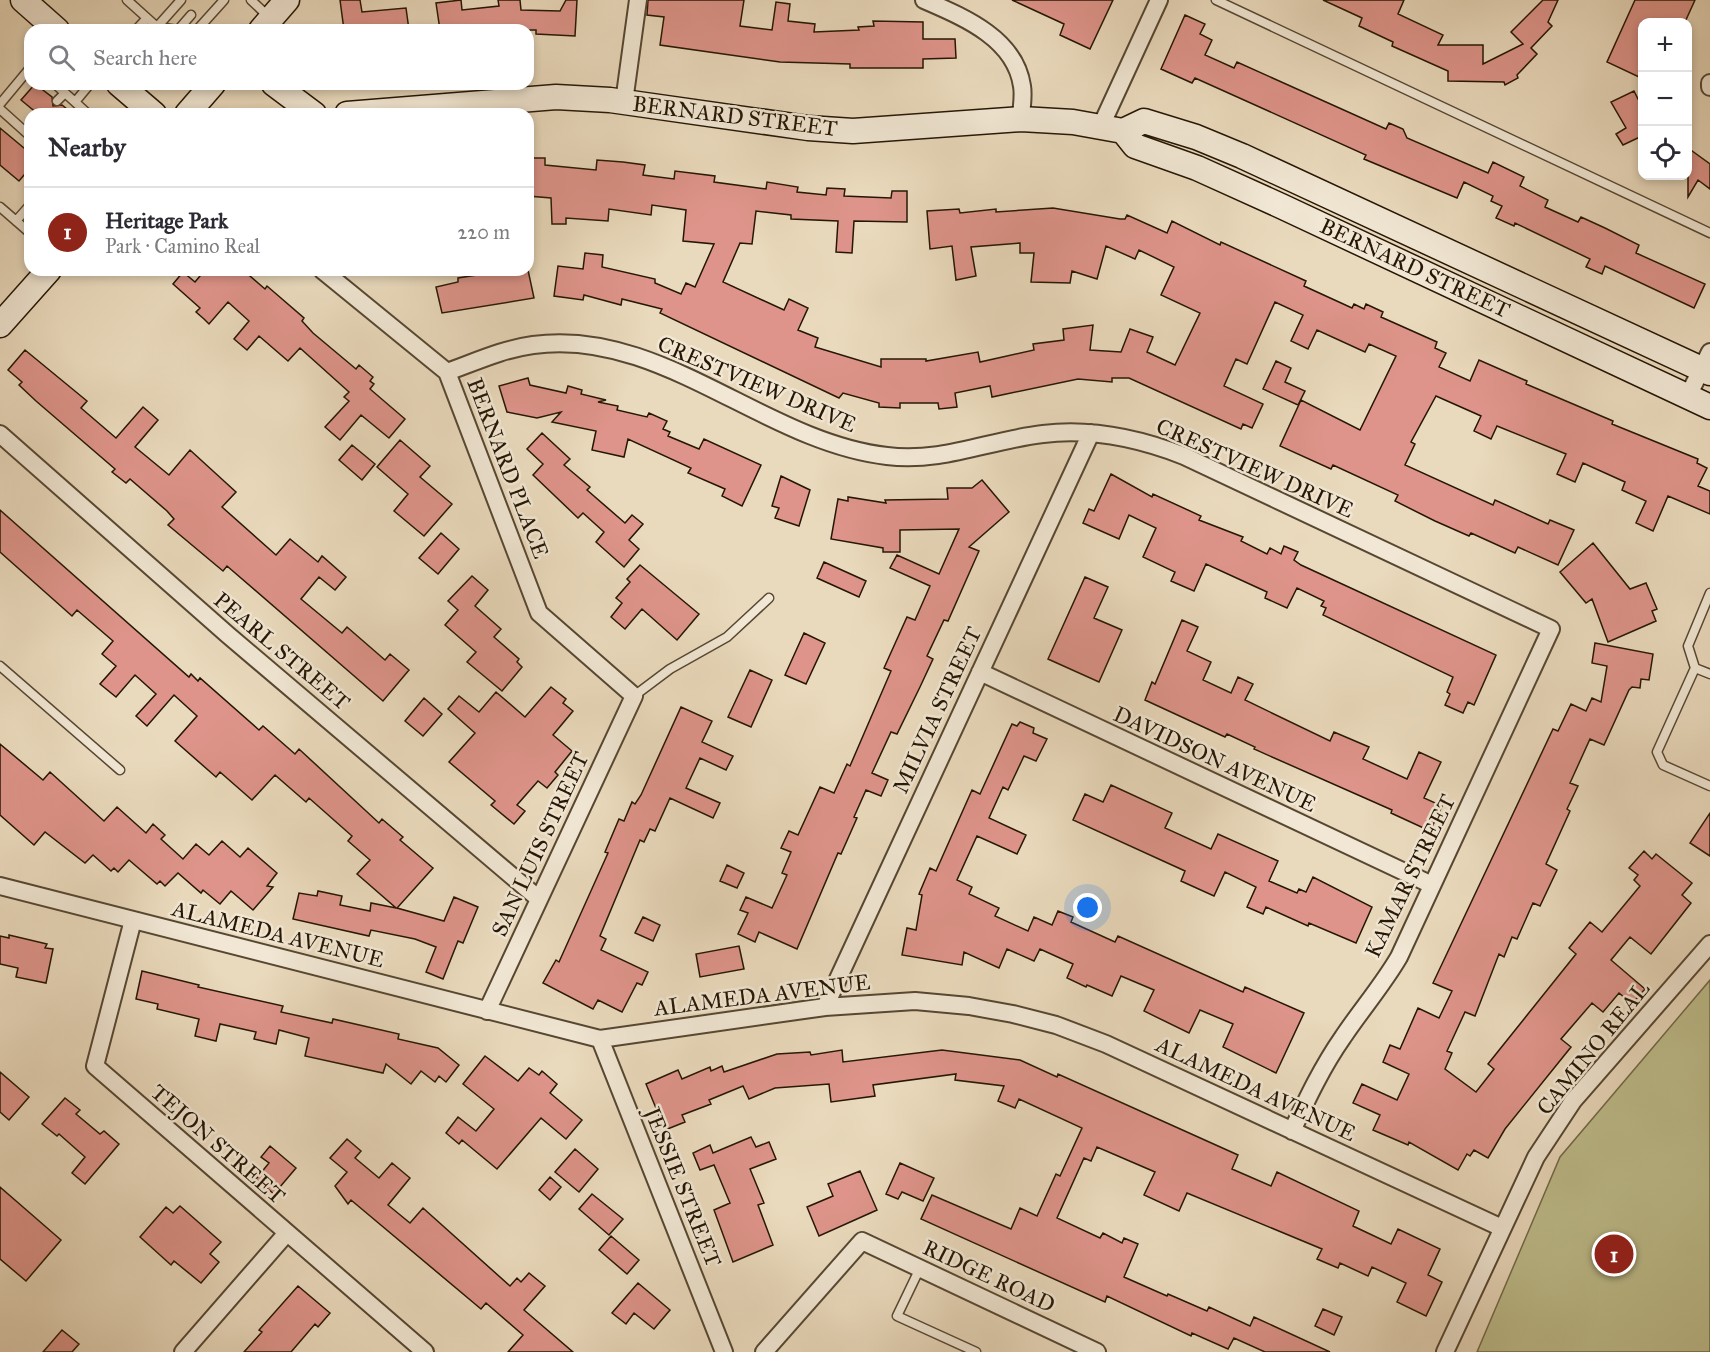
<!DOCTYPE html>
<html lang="en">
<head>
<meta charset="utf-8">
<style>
	:root { --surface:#fff; --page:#f2f2f3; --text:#2b2b33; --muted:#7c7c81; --line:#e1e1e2; --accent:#8f2418 }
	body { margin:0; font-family:"IM FELL Great Primer",serif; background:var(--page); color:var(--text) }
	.controls { position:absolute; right:18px; top:18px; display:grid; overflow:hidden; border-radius:12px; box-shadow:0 3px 9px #0003 }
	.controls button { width:54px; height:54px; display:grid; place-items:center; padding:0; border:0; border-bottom:2px solid var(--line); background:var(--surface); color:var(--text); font:30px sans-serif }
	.you { position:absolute; left:1088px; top:908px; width:21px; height:21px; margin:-15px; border:4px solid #fff; border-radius:50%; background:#1a73e8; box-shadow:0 0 0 9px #1a73e833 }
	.badge { display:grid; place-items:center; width:39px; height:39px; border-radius:50%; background:var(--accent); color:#fff; font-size:20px; font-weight:700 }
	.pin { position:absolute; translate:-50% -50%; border:3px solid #fff; box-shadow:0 2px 6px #0006 }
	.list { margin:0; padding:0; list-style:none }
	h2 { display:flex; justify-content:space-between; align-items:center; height:78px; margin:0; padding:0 24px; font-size:26px }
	h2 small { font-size:20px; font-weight:400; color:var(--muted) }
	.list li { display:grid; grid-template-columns:39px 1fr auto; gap:18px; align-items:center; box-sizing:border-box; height:90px; padding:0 24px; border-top:2px solid var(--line) }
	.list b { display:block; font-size:22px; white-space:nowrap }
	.list p { margin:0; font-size:20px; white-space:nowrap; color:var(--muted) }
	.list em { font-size:20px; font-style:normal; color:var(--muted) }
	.icon { flex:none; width:33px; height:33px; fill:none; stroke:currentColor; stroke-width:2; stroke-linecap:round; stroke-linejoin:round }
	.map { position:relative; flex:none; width:1710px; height:1352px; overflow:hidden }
	.search { position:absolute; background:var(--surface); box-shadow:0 3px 9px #0003; left:24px; top:24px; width:510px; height:66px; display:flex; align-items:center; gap:15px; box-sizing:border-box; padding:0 21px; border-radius:18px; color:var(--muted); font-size:22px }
	.panel { position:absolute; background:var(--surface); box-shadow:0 3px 9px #0003; left:24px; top:108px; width:510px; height:168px; border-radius:18px }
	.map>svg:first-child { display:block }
	.green { fill:#bebd8c; stroke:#726a48; stroke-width:1.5 }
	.building { fill:#de948a; stroke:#251604; stroke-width:1.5 }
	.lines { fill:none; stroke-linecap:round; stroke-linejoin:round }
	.lane-casing { stroke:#564732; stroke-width:11 }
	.street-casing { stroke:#564732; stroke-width:20 }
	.secondary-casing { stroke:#251604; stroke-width:27 }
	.lane { stroke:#f1e7d4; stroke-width:8 }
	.street { stroke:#f1e7d4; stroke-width:16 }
	.secondary { stroke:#f1e7d4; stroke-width:24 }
	.labels { text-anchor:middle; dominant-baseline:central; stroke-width:5; stroke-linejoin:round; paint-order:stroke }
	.street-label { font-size:22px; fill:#251604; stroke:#f1e7d4 }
</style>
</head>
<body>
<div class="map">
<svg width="1710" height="1352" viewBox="0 0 1710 1352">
	<rect width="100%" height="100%" fill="#eadabd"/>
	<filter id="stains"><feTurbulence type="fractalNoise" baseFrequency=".00333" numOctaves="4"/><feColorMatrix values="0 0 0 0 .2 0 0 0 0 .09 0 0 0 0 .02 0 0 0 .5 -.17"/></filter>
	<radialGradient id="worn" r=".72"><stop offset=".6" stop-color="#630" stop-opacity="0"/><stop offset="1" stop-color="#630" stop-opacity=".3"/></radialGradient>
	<path class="green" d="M1710,980V1352H1477L1560,1157Z"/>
	<path class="building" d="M340,0H360L362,12L406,8L409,30H344Z
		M461,0L462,10L499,6L498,0H520L521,10L560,11L566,0H577L575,36L536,34V30H440L436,3Z
		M648,0H744L740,26L772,30L776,2L790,4L788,21L815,24L814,32L859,30L858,27L874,26L873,21L923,22V39H955L956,58L923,59V68H850V64L780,62L660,45L664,17L647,15Z
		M1012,0H1113L1090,49L1060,35L1064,24Z
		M1323,0H1404L1398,14L1443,35L1438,45H1483V64L1523,44L1511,32L1543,0H1558L1548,22L1552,26L1531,48L1537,54L1517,75L1518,78L1505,85L1504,82L1448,81V71L1392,46L1393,42L1359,26L1362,18Z
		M1635,0H1695L1685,22H1642V69L1639,77L1607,62Z
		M1185,15L1205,24L1200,34L1212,40L1205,55L1234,68L1237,62L1386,129L1389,123L1403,129L1407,138L1488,173L1493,162L1524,177L1520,186L1548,200L1545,207L1578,222L1581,217L1605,228L1639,245L1636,253L1705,284L1694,308L1605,266L1602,274L1586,267L1590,259L1515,223L1514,226L1496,218L1502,206L1491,201L1493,196L1464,182L1457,198L1364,159L1366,155L1195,78L1192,83L1161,69Z
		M35,84L52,97L53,106L62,105L73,114H38L21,100Z
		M1634,91L1642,107V136L1623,145L1616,134L1626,128L1611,102Z
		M0,128L30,153V168L19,181L0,165Z
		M1688,148L1710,164V189L1698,180L1688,197Z
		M528,158H545V165L596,170L597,160L623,162L645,165L643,175L674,179L675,171L715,176L714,182L766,189L767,182L798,187L797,192L826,195L827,188L845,189L844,196L891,198L892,191H907V222L854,221L852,253L836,252L838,221L791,219V215L756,211L752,244L740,243L723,282L784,310L789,299L808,308L798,330L818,338L815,347L881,367V359H926V361L978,352L980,362L1034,350L1033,344L1064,340L1063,329L1093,325L1090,350L1121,352L1130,329L1153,337L1147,352L1175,365L1200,313L1161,295L1174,267L1139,250L1135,259L1106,246L1097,279L1072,271L1070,283L1031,282L1034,253H1020V243L971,247L976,276L956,280L952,246L930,249L927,211L959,209L960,213L996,209V212L1053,208L1120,219H1125L1127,215L1167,233L1172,221L1220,245L1221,242L1306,281L1304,286L1352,308L1354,304L1364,309L1366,304L1383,312L1381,317L1437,342L1435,348L1446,353L1439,367L1470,381L1479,360L1527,381L1526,384L1613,421L1612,424L1698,459L1697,463L1707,468L1698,486L1710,491V514L1668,496L1653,531L1636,523L1646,501L1622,490L1625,482L1583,463L1575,482L1557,474L1566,454L1497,426L1491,439L1474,431L1481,416L1436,396L1411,442L1415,444L1405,465L1493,505L1495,500L1548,524L1550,520L1574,530L1558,565L1518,547L1515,553L1471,533L1469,536L1435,521L1395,501L1398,495L1333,465L1331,469L1280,446L1301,400L1360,430L1396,356L1369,344L1365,352L1317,330L1308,349L1291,341L1303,315L1275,302L1247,364L1236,359L1224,386L1263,404L1252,428L1243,424L1241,429L1129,378H1112V382L1078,379L992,397L990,386L955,393L957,407L939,409L938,403H900V408L879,407V403L843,393L839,398L660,313L662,309L622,299L621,305L584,295L583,300L554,296L558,266L583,269L585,253L603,255L602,267L655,279V283L681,294L686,283L695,287L714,244L683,241L686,210L652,205L651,215L609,209L608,221L566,218V224H552L551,198L528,196Z
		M205,270H243L265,289L267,286L304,318L302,321L313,333L356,369L359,365L373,377L370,381L374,384L370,389L405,419L389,438L361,415L340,440L325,427L349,401L344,397L349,392L300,348L288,361L259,336L247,350L234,339L249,321L228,302L209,324L204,319L196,312L200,308L173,284L183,272L195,282Z
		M509,270H528L534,298L442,313L436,287L458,282V278Z
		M25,350L87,401L81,408L116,438L143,407L158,420L135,447L169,475L190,450L236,492L222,507L276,555L290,539L318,562L322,556L346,577L335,590L319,577L301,599L342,633L347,627L385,660L390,654L409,670L383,701L227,566L223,571L168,525L174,519L167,511L130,479L126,483L112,472L115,469L36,401L19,385L22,382L8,370Z
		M1276,361L1291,368L1285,382L1305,391L1298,405L1263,389Z
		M528,378L530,385L566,393L568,386L582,390L581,394L606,400L598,402L618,406L617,410L647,417L649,413L667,421L663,429L670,432L668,436L699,449L704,439L761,465L742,506L722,496L725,489L688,473L691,468L628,439L624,457L592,450L596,431L552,422L561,412L537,418L507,412L499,386Z
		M542,433L570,459L564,465L590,487L587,490L625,523L632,515L643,524L629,540L639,549L624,567L596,542L604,532L583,513L578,518L533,475L543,464L527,449Z
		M400,440L430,466L420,477L452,504L424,536L394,511L408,494L377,467Z
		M352,445L375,464L362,480L339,460Z
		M1111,474L1152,497L1153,494L1201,516L1199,520L1243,537L1241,541L1267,554L1270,548L1281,554L1284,546L1298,552L1294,560L1301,565L1496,655L1474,705L1468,702L1463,713L1445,705L1450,694L1447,692L1453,677L1323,615L1326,608L1321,606L1324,601L1297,588L1287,608L1265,598L1267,592L1206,564L1194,591L1171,581L1175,572L1143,557L1156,528L1129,515L1119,539L1083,523L1089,509L1094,511Z
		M781,476L810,490L799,526L775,518L779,508L772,506Z
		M982,480L1009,512L969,547L979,551L948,621L944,620L927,656L933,659L920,687L897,734L891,732L872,773L888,780L881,796L866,790L854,817L857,818L841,854L838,853L797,949L759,932L755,942L738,934L748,913L740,910L746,897L772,908L787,875L782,873L791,852L781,848L789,831L798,835L820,787L834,793L847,764L850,766L891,671L884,668L907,617L915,620L930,586L890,568L897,555L939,574L959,529L900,530V552H883V548L831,539L838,499L848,501V497L886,503L885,500L948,499L947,488H972Z
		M0,510L189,677L191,674L198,681L200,678L259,730L263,726L295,754L299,749L379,823L382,819L403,837L400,840L433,868L397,908L444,921L454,897L478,907L463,943L458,941L443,979L426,972L436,947L415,939L371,930L369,936L293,919L299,893L317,896L318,891L342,896L340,905L370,911L371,903L396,908L357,874L370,860L348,841L352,836L309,798L306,802L275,775L252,800L220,772L216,777L175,741L197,716L174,695L147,726L136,716L156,694L135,675L116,697L100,684L116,666L102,654L113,641L77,610L72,616L0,552Z
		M441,533L459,549L438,574L419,558Z
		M1593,543L1630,589L1646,583L1657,609L1652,611L1656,621L1608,642L1592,599L1586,603L1560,572Z
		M824,562L866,581L859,597L817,578Z
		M640,565L699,614L677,640L642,609L625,629L611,617L622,603L616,598L630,582L627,579Z
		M472,576L488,590L475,606L501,629L494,637L519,659L517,662L522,667L502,691L467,662L476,652L445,625L458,610L448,601Z
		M1085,577L1108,587L1094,618L1122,630L1099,682L1048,659Z
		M1182,620L1198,627L1187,651L1211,662L1203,680L1231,693L1238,677L1253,684L1245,700L1330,741L1334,732L1369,747L1363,759L1407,779L1419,752L1441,762L1424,798L1442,806L1430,831L1391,813L1392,810L1254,749L1255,747L1227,734L1225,737L1145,700L1152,682L1155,684Z
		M804,633L825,643L806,684L785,675Z
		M1595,643L1653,654L1649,680L1641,679L1640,688L1632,687L1629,690L1604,745L1590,739L1570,783L1578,786L1567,809L1570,811L1546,864L1557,870L1540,906L1533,903L1517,939L1512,937L1504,957L1499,954L1475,1016L1465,1012L1447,1051L1452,1053L1445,1069L1476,1092L1494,1069L1488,1064L1576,954L1569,948L1590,922L1602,932L1640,886L1634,880L1638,875L1629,868L1644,851L1652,859L1656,854L1692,883L1682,895L1691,903L1651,954L1630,937L1611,960L1645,989L1632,1004L1619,993L1603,1012L1592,1003L1561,1039L1571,1047L1505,1129L1488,1158L1474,1150L1470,1156L1467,1154L1458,1170L1409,1142L1408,1145L1373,1130L1380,1115L1353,1103L1362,1084L1397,1100L1409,1074L1383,1062L1390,1045L1400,1049L1418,1008L1439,1018L1452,991L1433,983L1553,729L1558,731L1571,704L1586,711L1592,698L1601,702L1607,666L1592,663Z
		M750,670L772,680L751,727L728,717Z
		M551,687L566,699L563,703L573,711L553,735L572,751L555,772L558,775L547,788L538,781L517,805L525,811L514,824L491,805L495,801L449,762L475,733L448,709L459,696L479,712L496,692L525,717Z
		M424,698L442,714L423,736L405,721Z
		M681,707L712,721L702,742L733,756L726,770L700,758L686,788L720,803L713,818L670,798L655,831L650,829L644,842L640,840L600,936L606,939L601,950L648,972L642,985L637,983L622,1012L598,1000L593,1009L543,983L556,960L559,962L608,853L605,852L619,819L624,821L632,802L635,804L641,795Z
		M1020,722L1034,728L1033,733L1047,739L1036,761L1024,756L1008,790L1003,787L989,818L1026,835L1017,854L977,836L957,880L972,887L969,894L999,908L995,916L1028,931L1034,917L1052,925L1058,911L1073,917L1071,922L1115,942L1118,936L1243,992L1245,987L1304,1013L1276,1073L1223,1047L1233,1024L1200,1010L1189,1033L1144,1011L1154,990L1121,976L1112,996L1087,985L1086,987L1067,978L1073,964L1040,949L1034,961L1007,949L999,968L964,952L962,965L902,955L907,928L916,930L922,895L919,894L930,868L936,871L972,790L980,794L1012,724L1017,726Z
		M0,744L43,780L50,772L104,821L117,807L146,833L153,824L165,835L161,839L183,859L196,844L209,855L222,841L240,857L248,848L277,873L267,886L273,887L253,910L231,891L220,904L203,890L201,893L178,873L165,886L160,881L157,884L129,860L118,872L114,868L111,871L93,855L85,863L45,832L34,845L0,815Z
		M1111,785L1172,813L1165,828L1211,849L1218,834L1278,861L1269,881L1297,893L1299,889L1306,892L1313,877L1372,907L1356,943L1309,923L1308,926L1266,907L1263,914L1247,907L1256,887L1225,872L1214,896L1181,881L1185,871L1073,820L1085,794L1103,802Z
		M1710,813V856L1690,843Z
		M727,865L744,873L737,888L720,881Z
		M643,917L660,925L653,941L635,933Z
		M9,935L47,944L45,948L53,949L46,983L16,977L18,968L0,964V936L9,938Z
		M739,946L744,969L700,977L696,954Z
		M142,971L199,985L198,987L283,1006L281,1012L332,1023L333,1019L399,1034L398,1039L438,1048L459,1065L446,1082L439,1076L435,1082L421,1071L411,1084L386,1064L383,1073L305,1056L309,1038L279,1030L276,1044L254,1039L256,1032L220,1024L216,1041L195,1036L199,1019L157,1009L158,1004L136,999Z
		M842,1050L843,1062L942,1050L1020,1060L1057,1077L1058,1074L1238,1155L1232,1169L1271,1186L1277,1172L1359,1211L1353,1226L1391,1244L1398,1229L1440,1249L1428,1275L1442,1282L1426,1316L1397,1302L1406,1283L1372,1267L1368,1276L1340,1263L1338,1268L1317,1259L1322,1249L1187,1193L1179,1211L1144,1195L1155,1172L1097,1147L1091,1161L1084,1158L1057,1218L1100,1238L1103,1233L1122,1243L1124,1238L1138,1244L1124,1277L1167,1296L1168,1294L1207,1311L1209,1307L1250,1326L1254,1317L1330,1352H1265L1234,1338L1228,1349L1192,1333L1191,1336L1107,1296L1105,1302L921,1219L932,1195L1011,1229L1020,1208L1037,1216L1056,1174L1060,1176L1082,1128L1019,1099L1015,1108L998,1101L1004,1086L955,1080L956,1074L873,1085L875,1096L831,1102L829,1084L775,1088L749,1099L743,1086L709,1100L711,1104L682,1115L685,1122L665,1130L646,1084L678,1070L682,1079L710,1067L711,1071L722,1066L724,1072L777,1054L810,1052L811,1055Z
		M485,1056L518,1081L529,1068L539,1075L542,1071L557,1084L550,1093L582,1120L566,1139L541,1118L497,1169L462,1140L459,1144L446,1133L458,1117L476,1131L494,1109L463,1084Z
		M0,1072L29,1097L9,1120L0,1112Z
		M65,1098L80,1110L76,1114L100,1134L104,1131L119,1144L85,1184L72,1173L85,1157L59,1134L57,1136L42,1124Z
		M751,1137L756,1147L769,1142L776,1159L750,1169L764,1203L758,1205L773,1245L733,1262L714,1210L730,1203L714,1165L700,1170L693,1153L710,1145L713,1153Z
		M347,1139L361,1151L355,1158L379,1178L392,1163L410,1178L388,1205L410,1223L423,1208L510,1286L517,1278L521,1282L529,1273L545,1286L524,1310L573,1352H508L523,1335L486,1303L481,1309L351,1200L348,1204L335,1186L347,1172L330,1158Z
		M270,1146L296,1168L274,1194L256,1179L269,1163L261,1157Z
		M575,1149L598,1169L579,1192L555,1172Z
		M900,1163L934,1178L923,1201L902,1192L898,1199L886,1194Z
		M860,1171L877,1210L819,1236L807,1207L833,1196L828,1184Z
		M550,1177L561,1187L550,1200L539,1190Z
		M0,1187L61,1240L26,1281L0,1259Z
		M592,1194L623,1219L609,1235L579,1209Z
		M180,1206L221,1242L210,1254L219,1262L201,1283L174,1261L171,1265L140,1237L166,1207L173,1213Z
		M611,1236L639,1260L627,1274L599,1250Z
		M638,1283L670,1310L654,1329L634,1313L626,1324L612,1313Z
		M298,1286L330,1313L318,1327L315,1324L291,1352H244L262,1332L259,1330Z
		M1323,1309L1342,1317L1334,1335L1315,1326Z
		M62,1330L79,1344L72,1352H43Z"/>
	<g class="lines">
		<defs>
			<path id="lane" d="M127,0L147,18
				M251,0L270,18
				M1216,0L1710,233
				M157,27L181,0
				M136,30L147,18L157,27L178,30
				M178,30L191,15
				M197,30L224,0
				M55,84L75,102L90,84
				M57,101L65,93
				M75,102L88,114
				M0,104L30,68
				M0,109L30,136
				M0,207L30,233
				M16,221L30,205
				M0,666L120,770
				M1695,668L1688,646L1710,593
				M1710,674L1695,668L1657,752L1663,765L1710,786
				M634,696L670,669L727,637L769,598
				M920,1268L897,1316L976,1352"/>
			<path id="street" d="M924,0C963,17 1015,38 1022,86C1024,97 1021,109 1021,119
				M1710,83V87
				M624,102L638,0
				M1101,126L1159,0
				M322,270L447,372L539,613L634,696L487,1011
				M447,372C475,362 503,349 533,345C660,327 764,442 887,456C942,463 990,440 1043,434C1092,428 1138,438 1184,456L1551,629L1399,957C1382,986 1361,1010 1343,1037C1322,1067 1307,1099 1292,1131
				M1688,396L1710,352
				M0,434L228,635L539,899
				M980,672L1432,885
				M0,886L600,1039L825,1007L915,1001L969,1006L1013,1014L1056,1025L1106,1044L1502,1228
				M133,920L95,1066L425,1352
				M825,1007L1091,433
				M600,1039L724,1352
				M183,1352L286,1234
				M764,1352L862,1241L1097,1352
				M1445,1352L1536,1157L1573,1101L1710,944"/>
			<path id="secondary" d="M23,0L57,30
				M261,30L287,0
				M119,84L154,114
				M274,84L314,114
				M187,114L213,84
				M347,114L556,97L610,100L808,128L853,131L1021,119L1073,122L1123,131L1144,121L1196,137L1242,156L1710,373
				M1123,131L1135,146L1197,168L1281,206L1710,407
				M0,325L49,270"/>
		</defs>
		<use href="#lane" class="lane-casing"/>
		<use href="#street" class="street-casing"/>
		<use href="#secondary" class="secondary-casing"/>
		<use href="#lane" class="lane"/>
		<use href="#street" class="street"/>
		<use href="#secondary" class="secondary"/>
	</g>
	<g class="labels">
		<g class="street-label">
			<text transform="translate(735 116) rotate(7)">BERNARD STREET</text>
			<text transform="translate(1415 268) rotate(25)">BERNARD STREET</text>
			<text transform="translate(757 384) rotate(23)">CRESTVIEW DRIVE</text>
			<text transform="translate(508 468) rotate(69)">BERNARD PLACE</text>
			<text transform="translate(1255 468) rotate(24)">CRESTVIEW DRIVE</text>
			<text transform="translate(282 651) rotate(40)">PEARL STREET</text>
			<text transform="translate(937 710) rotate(-65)">MILVIA STREET</text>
			<text transform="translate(1215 759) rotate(25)">DAVIDSON AVENUE</text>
			<text transform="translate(540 844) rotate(-65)">SAN LUIS STREET</text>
			<text transform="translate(1410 876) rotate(-64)">KAMAR STREET</text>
			<text transform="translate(278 934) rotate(14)">ALAMEDA AVENUE</text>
			<text transform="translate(762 995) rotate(-7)">ALAMEDA AVENUE</text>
			<text transform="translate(1593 1048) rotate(-51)">CAMINO REAL</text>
			<text transform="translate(1256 1089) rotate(25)">ALAMEDA AVENUE</text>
			<text transform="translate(218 1144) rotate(41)">TEJON STREET</text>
			<text transform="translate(683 1187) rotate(68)">JESSIE STREET</text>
			<text transform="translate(989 1276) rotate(25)">RIDGE ROAD</text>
		</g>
	</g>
	<rect width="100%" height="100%" filter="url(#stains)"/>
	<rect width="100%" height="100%" fill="url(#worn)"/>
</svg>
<div class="controls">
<button>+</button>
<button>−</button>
<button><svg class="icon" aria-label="locate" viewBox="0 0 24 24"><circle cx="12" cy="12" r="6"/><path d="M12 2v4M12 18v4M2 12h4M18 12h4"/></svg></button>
</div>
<div class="you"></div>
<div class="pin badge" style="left:1614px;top:1254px">1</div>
<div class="search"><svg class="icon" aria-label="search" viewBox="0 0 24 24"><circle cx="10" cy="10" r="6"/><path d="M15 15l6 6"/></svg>Search here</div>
<section class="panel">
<h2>Nearby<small></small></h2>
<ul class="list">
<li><span class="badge">1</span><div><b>Heritage Park</b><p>Park · Camino Real</p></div><em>220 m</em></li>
</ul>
</section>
</div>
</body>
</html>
